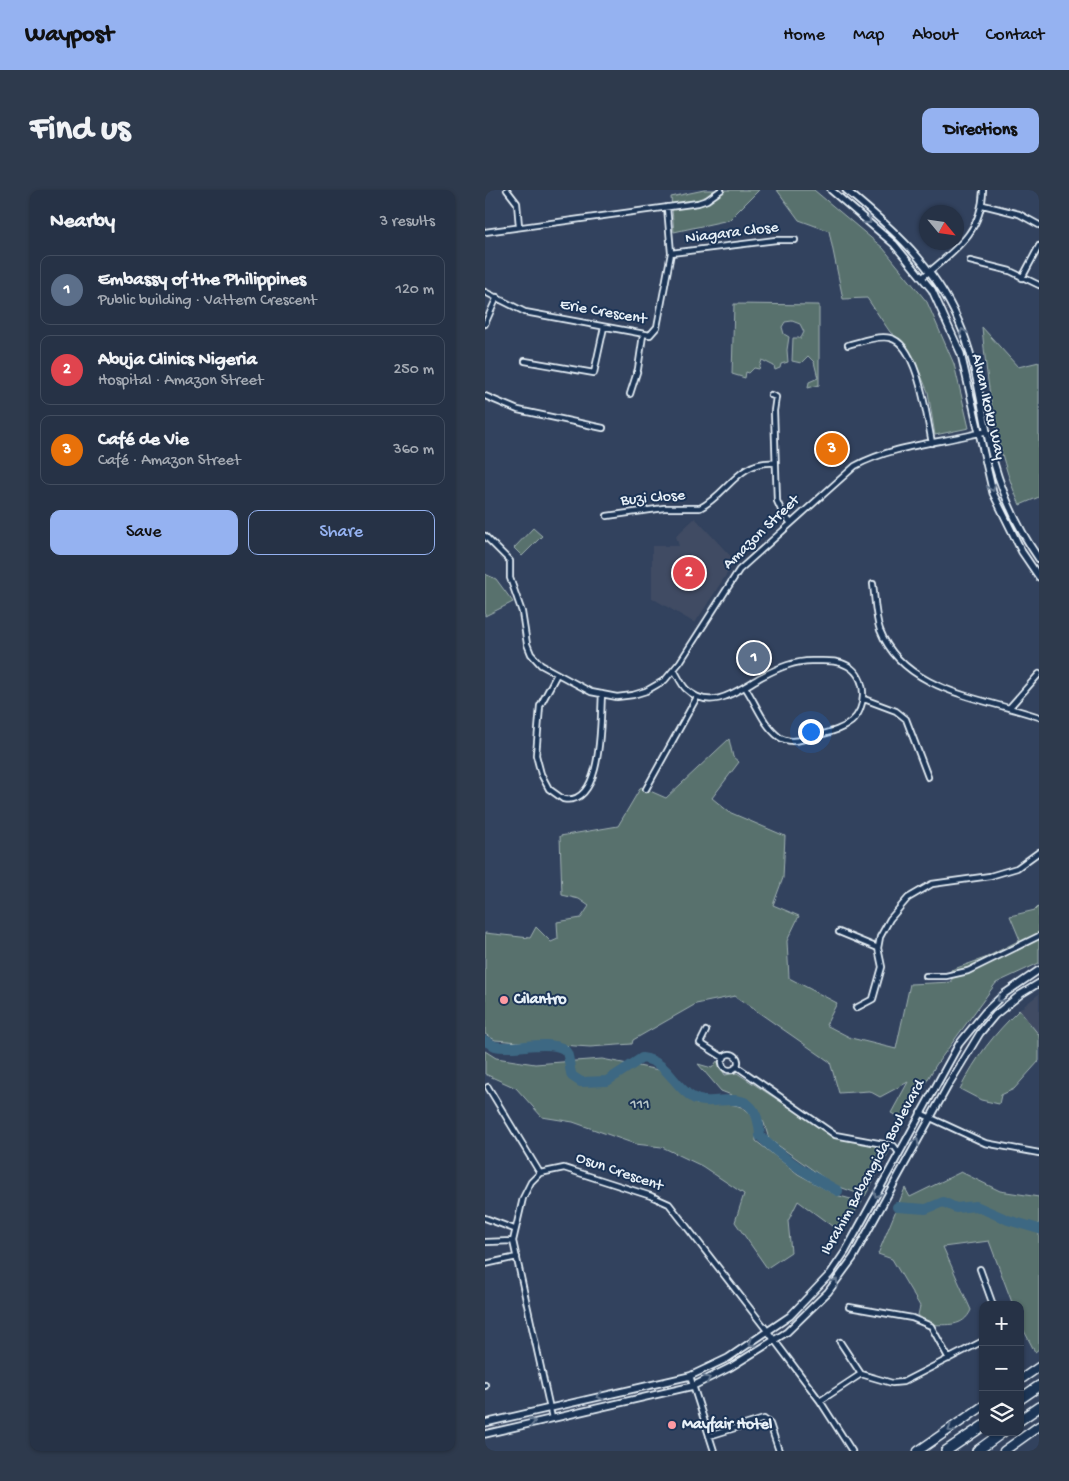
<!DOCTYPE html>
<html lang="en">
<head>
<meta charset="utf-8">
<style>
	:root { --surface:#263246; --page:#2e3a4d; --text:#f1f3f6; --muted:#a4aab3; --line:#424d5f; --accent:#95b2f1 }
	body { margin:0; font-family:"Gochi Hand",sans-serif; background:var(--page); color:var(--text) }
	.controls { position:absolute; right:15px; bottom:15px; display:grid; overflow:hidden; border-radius:10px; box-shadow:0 1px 4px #0004 }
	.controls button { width:45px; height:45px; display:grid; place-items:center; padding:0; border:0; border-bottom:1px solid var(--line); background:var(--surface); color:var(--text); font:25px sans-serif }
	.compass { position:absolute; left:434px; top:15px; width:45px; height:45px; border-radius:50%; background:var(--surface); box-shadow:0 1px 4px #0004; rotate:119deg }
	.you { position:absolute; left:325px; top:541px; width:18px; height:18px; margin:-12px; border:4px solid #fff; border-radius:50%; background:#1a73e8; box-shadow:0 0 0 8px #1a73e833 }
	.badge { display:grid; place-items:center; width:32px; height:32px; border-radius:50%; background:var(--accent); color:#fff; font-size:16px; font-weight:700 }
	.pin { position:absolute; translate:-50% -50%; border:2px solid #fff; box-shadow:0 1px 5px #0006 }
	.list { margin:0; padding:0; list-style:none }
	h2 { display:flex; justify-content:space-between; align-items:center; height:65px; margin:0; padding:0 20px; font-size:21px }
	h2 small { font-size:16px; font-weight:400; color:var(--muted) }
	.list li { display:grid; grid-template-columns:32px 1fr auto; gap:15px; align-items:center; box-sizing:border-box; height:70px; margin:0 10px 10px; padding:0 10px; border:1px solid var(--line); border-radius:10px }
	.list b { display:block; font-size:19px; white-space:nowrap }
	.list p { margin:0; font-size:16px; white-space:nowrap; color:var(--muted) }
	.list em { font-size:16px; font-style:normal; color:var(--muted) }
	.actions { display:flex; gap:10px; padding:15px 20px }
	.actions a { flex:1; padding:11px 0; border:1px solid var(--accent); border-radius:10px; text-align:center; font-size:18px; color:var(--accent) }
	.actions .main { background:var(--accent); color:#111 }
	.icon { flex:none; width:28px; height:28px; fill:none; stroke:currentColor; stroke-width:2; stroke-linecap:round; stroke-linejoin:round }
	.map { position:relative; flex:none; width:554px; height:1261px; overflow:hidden; border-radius:10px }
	header { display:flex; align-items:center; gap:30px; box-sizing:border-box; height:70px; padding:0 25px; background:var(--accent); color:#111 }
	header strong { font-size:24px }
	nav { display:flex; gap:28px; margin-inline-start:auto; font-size:18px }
	.intro { display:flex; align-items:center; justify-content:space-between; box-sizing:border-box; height:120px; padding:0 30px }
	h1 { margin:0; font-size:35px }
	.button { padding:12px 22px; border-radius:10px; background:var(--accent); color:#111; font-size:18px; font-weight:700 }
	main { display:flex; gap:30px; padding:0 30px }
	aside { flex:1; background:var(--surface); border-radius:10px; box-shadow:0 1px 4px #0004 }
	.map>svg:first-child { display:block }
	.built { fill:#414c63 }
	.green { fill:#59716d; stroke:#a0b1b2 }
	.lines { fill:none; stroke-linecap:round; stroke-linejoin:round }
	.river { stroke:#3d6883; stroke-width:10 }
	.minor-casing { stroke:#e8f1f8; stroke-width:8 }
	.tertiary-casing { stroke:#e8f1f8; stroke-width:9 }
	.trunk-casing { stroke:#e8f1f8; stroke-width:11 }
	.motorway-casing { stroke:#e8f1f8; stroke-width:12 }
	.minor { stroke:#1d3557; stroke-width:4.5 }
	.tertiary { stroke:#1d3557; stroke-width:5.5 }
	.trunk { stroke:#1d3557; stroke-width:8 }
	.motorway { stroke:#1d3557; stroke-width:9 }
	.oneway { stroke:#64778f }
	.poi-dot { fill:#ff9aa2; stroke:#1d3557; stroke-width:2 }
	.labels { text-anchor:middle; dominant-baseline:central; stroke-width:4; stroke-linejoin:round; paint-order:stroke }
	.street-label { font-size:16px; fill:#e8f1f8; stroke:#1d3557 }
	.poi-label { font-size:16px; font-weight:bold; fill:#e8f1f8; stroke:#1d3557; text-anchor:start }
	.park-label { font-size:16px; fill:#b6c4c7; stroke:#1d3557 }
</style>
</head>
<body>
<header>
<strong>Waypost</strong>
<nav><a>Home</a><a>Map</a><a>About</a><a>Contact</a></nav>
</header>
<div class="intro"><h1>Find us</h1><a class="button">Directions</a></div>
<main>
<aside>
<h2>Nearby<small>3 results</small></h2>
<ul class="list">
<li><span class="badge" style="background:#5c6f8a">1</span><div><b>Embassy of the Philippines</b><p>Public building · Vattern Crescent</p></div><em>120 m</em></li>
<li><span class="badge" style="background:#e0444e">2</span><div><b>Abuja Clinics Nigeria</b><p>Hospital · Amazon Street</p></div><em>250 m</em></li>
<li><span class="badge" style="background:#e8710a">3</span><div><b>Café de Vie</b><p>Café · Amazon Street</p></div><em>360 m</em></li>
</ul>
<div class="actions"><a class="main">Save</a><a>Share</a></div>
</aside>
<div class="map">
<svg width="554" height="1261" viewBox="0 0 554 1261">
	<rect width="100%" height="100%" fill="#32425e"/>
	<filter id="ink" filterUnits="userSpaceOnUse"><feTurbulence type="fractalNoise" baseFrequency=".02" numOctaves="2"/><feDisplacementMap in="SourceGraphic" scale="10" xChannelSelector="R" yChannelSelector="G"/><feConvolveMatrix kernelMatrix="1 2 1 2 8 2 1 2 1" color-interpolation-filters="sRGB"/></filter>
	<g filter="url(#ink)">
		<path class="built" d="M210,328L250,371L210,433L167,408V356H194L191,346Z
			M554,804V845L534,820Z"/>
		<path class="green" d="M219,0H274L244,30L189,42L186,7Z
			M292,0H329L398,58L442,112L469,174L484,238L450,245L443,202L435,183L426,164L415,150L405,142L382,108L358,109L344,41L314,30Z
			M249,114L334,115V195L323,198L324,192L333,188L329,172L323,166L316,173L307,171L308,148H316L319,142L315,134L307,131L300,132L297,137L299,144L304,147L302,160L303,172L296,174L295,178L290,180L289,176L277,170L274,179L269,178L264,183L261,182L260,188L247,184Z
			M497,137L533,177L554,172V307L535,315C511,264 502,193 497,137Z
			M48,338L57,346L37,366L29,358Z
			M0,384L11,389L28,412L0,426Z
			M244,549L248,567L254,572L227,608L244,622L300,646L298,688L288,715L314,726L302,751L304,788L352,813L341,835L366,848L411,859L425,794L467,792L466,780L500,768L535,750L525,726L550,720L554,716V773L511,793L451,875L419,930L406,923L423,892L395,907L384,901L354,903L345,872L250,806L211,814L148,850L147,854L105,857L47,853L10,850L0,844V743L45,748L51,737L66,752L73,749L72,732L96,728L104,716L94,709L77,705L75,646L133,636L156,597L181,608Z
			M534,820L554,845V871L529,899L516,905L514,914L496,910L475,899C491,867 509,844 534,820Z
			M0,861L11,868L50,874L117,869L174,880L211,914C230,915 262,908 269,931C271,937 271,945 271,951L313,984L351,1005L377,1012L355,1042L313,1011L303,1031L306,1062L282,1078L250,1032L259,1004L217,976L177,957L150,954L88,932L57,927L31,898L0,884Z
			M232,871L240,885L252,883L351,948L386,954L404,961L380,1006L349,995L284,949L279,933L267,913L236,901L213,874L227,878Z
			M476,982L515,1001L554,1007V1159L550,1162L535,1133V1115H528L504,1051L458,1057L486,1120C478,1138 462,1134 445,1135L433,1125L435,1116L407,1069L393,1064L420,998L425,1007Z"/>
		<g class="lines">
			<path class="river" d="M0,851C3,852 7,855 10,856C27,861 74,847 82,863C85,870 84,879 87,886L96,892L122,891L157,868C182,871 188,895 207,907C229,922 272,887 275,946C299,970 324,985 353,1001
				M412,1017L441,1019L458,1012L471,1018L491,1016L523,1030L554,1039"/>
			<defs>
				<path id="minor" d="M22,0L32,13L34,36
					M498,15L534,24L554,35
					M0,42L213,13L222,10L236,0
					M186,63L291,50H310
					M485,71L525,81L554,95
					M438,87C468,61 497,44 498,0
					M537,88L554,56
					M0,102L40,122L165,145L172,137L186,63L182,17
					M0,134L12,107
					M363,155C374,152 393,145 405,148C433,154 442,229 447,253
					M40,171L109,183L119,137
					M145,204L153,179L158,145
					M286,205L291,207L289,221L292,311L297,322L305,332
					M0,206L33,220L118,238
					M122,326L179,318H215C244,303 253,270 290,273
					M0,346L25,371V388L37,422L42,454L46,464L56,475L106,502L132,507L148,505L161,501L180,490L195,472L254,380L370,276C411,254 458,253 502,241
					M388,394C390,409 390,425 395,440C419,502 499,508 554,527
					M189,480C193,486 196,494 201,499C226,523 253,500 276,487C293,478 311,470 330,471C341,471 353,470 363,476C383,488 382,518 366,532C355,541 340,543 327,547C317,550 304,554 294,547C278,535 271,513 260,497
					M72,484L55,516L51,565L56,584L64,599L78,609C119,617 115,529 117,504
					M379,509L411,521L421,529L443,587
					M525,517L554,484
					M161,599L212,507
					M354,742L393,758
					M441,786H461L483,781L554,746
					M371,818L388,809L397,777L393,758L395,747L405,729L423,708L447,694L505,686L532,678L554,662
					M221,841L215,853L239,868
					M237 872a8 8 0 1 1 16 0a8 8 0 1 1-16 0Z
					M251,876L350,945L409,956L414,963
					M3,897L55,983
					M435,923L500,953L554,963
					M0,1028L29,1039
					M0,1052L28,1051
					M0,1074L32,1067
					M495,1079L508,1115
					M364,1117L427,1128L446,1136L464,1169
					M355,1152L376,1184
					M205,1186L229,1261
					M0,1195V1196
					M335,1211L376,1184L407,1193L418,1192L498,1151
					M67,1228L28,1051L38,1008L46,992L55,983L79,978L166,1006L184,1014L284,1143L335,1211L367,1261
					M224,1246L279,1229L285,1234L294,1261"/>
				<path id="tertiary" d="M346,0L409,54L447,100L476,164L508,303L537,362L554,387
					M361,0C407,38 449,75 473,130C494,176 496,226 509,273C519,308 534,340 554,369
					M0,1233L205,1186L243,1168L305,1126L345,1084L360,1062L474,854L500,822L519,804L554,780
					M0,1244L208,1196L246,1177L302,1142L343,1102L368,1068L464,894L495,843L510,825L536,804L554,793"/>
				<path id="trunk" d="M535,1190L554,1177
					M433,1261L498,1216
					M519,1261L554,1236"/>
				<path id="motorway" d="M535,1209L554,1196
					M535,1230L554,1217
					M461,1261L498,1236
					M492,1261L518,1242"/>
			</defs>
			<use href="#minor" class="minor-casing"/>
			<use href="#tertiary" class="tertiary-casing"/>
			<use href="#trunk" class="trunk-casing"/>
			<use href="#motorway" class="motorway-casing"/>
			<use href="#minor" class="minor"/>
			<use href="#tertiary" class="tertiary"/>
			<use href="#trunk" class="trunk"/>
			<use href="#motorway" class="motorway"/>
		</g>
		<defs><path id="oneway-chevron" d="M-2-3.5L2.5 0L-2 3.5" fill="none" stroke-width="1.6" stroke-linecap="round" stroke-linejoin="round" transform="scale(1.25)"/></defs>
		<g class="oneway">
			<use href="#oneway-chevron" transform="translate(383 31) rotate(40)"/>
			<use href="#oneway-chevron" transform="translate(478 142) rotate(-110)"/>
			<use href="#oneway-chevron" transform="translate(507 298) rotate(72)"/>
			<use href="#oneway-chevron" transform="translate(515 809) rotate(138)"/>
			<use href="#oneway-chevron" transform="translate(431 952) rotate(-60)"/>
			<use href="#oneway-chevron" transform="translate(392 1004) rotate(118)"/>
			<use href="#oneway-chevron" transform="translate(350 1092) rotate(-53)"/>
			<use href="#oneway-chevron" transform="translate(267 1153) rotate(148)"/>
			<use href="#oneway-chevron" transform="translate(222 1189) rotate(-26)"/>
			<use href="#oneway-chevron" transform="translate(115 1206) rotate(167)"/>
			<use href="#oneway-chevron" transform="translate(47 1232) rotate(-12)"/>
			<use href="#oneway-chevron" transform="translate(466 1239) rotate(145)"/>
		</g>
	</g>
	<g class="poi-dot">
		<circle cx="19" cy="810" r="5"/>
		<circle cx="187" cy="1235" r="5"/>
	</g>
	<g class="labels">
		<g class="street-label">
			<text transform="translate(247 44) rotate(-7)">Niagara Close</text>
			<text transform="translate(118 123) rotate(10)">Erie Crescent</text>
			<text transform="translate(502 217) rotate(77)">Alvan Ikoku Way</text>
			<text transform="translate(168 309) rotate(-5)">Buzi Close</text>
			<text transform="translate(277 343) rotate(-44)">Amazon Street</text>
			<text transform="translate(389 978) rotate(-61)">Ibrahim Babangida Boulevard</text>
			<text transform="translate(134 983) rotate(19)">Osun Crescent</text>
		</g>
		<g class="poi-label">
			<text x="29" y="810">Cilantro</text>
			<text x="197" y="1235">Mayfair Hotel</text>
		</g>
		<g class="park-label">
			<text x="155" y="915">111</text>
		</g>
	</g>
</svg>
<div class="controls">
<button>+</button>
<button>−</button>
<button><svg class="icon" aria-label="layers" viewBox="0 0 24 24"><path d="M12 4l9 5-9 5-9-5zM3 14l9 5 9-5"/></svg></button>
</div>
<svg class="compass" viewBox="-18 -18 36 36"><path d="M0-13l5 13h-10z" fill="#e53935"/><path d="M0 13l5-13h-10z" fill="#a4aab3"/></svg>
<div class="you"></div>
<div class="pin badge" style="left:269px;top:468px;background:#5c6f8a">1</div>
<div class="pin badge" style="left:204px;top:383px;background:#e0444e">2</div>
<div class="pin badge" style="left:347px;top:259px;background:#e8710a">3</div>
</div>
</main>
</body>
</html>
